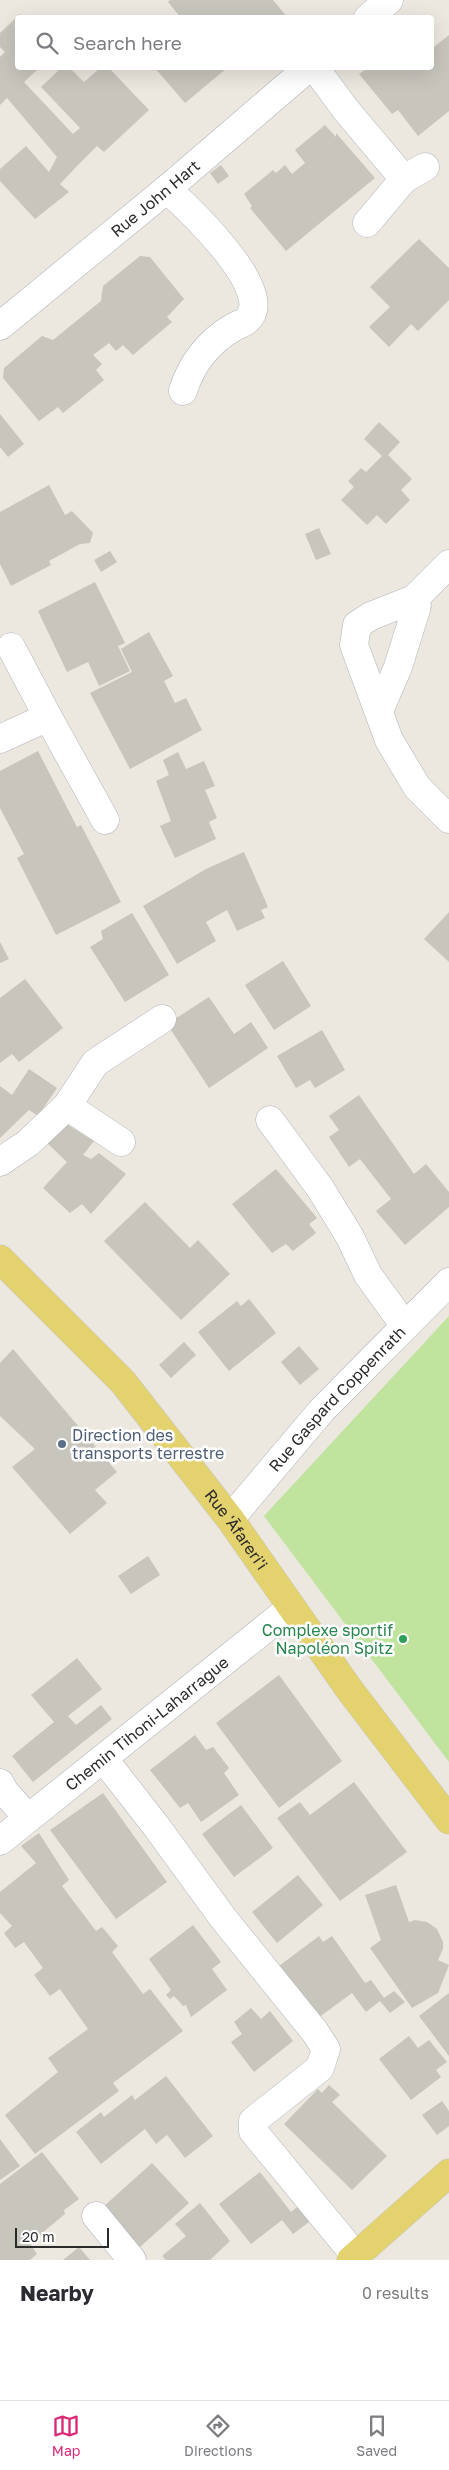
<!DOCTYPE html>
<html lang="en">
<head>
<meta charset="utf-8">
<style>
	:root { --surface:#fff; --page:#f2f2f3; --text:#2b2b33; --muted:#7c7c81; --line:#e1e1e2; --accent:#db2777 }
	body { margin:0; font-family:"Golos Text",sans-serif; background:var(--page); color:var(--text) }
	.scale { position:absolute; left:15px; bottom:12px; width:94px; box-sizing:border-box; padding-left:5px; border:2px solid #2b2b2b; border-top:0; font-size:14px; line-height:18px; white-space:nowrap; color:#2b2b2b; -webkit-text-stroke:4px #fff; paint-order:stroke }
	.list { margin:0; padding:0; list-style:none }
	h2 { display:flex; justify-content:space-between; align-items:center; height:65px; margin:0; padding:0 20px; font-size:21px }
	h2 small { font-size:16px; font-weight:400; color:var(--muted) }
	.icon { flex:none; width:28px; height:28px; fill:none; stroke:currentColor; stroke-width:2; stroke-linecap:round; stroke-linejoin:round }
	.map { position:relative; flex:none; width:449px; height:2260px; overflow:hidden }
	.search { position:absolute; background:var(--surface); box-shadow:0 5px 20px #0002; left:15px; right:15px; top:15px; height:55px; display:flex; align-items:center; gap:12px; box-sizing:border-box; padding:0 18px; border-radius:5px; color:var(--muted); font-size:19px }
	.sheet { height:140px; background:var(--surface) }
	nav { display:flex; justify-content:space-around; align-items:center; box-sizing:border-box; height:70px; border-top:1px solid var(--line); background:var(--surface); font-size:14px; color:var(--muted) }
	nav a { display:grid; justify-items:center; gap:2px }
	nav .on { color:var(--accent) }
	.map>svg:first-child { display:block }
	.pitch { fill:#c0e39e }
	.building { fill:#c8c5bd }
	.lines { fill:none; stroke-linecap:round; stroke-linejoin:round }
	.minor-casing { stroke:#b3b4bd; stroke-width:29 }
	.major-casing { stroke:#c8c8c8; stroke-width:29 }
	.minor { stroke:#fff; stroke-width:28 }
	.major { stroke:#e3d26d; stroke-width:28 }
	.service-dot { fill:#5c6f8a; stroke:#fff; stroke-width:2 }
	.leisure-dot { fill:#2e9e5b; stroke:#fff; stroke-width:2 }
	.labels { text-anchor:middle; dominant-baseline:central; stroke-width:5; stroke-linejoin:round; paint-order:stroke }
	.street-label { font-size:16px; fill:#2b2b2b; stroke:#fff }
	.service-label { font-size:16px; fill:#4e5e75; stroke:#fff; text-anchor:start }
	.leisure-label { font-size:16px; fill:#27864d; stroke:#fff; text-anchor:end }
</style>
</head>
<body>
<div class="map">
<svg width="449" height="2260" viewBox="0 0 449 2260">
	<rect width="100%" height="100%" fill="#ece7df"/>
	<path class="pitch" d="M449,1316V1762L264,1516Z"/>
	<path class="building" d="M170,0H273L288,18H181L168,2Z
		M20,14L23,18H18V68H39L24,82L73,134L80,128L41,87L61,68H70L84,82L100,68H109L149,110L104,152L97,146L78,165L60,184L69,192L35,219L0,181V169L26,146L49,172L57,157L7,98L0,105V57L5,52L0,47V33Z
		M449,35V111L418,136L398,110L392,114L359,74L368,68H432V44L434,47Z
		M155,68H227L185,103Z
		M325,125L336,137V133L375,178L286,251L250,208L252,206L244,194L273,170L276,173L285,165L292,174L305,163L295,150Z
		M221,165L229,176L218,184L210,173Z
		M419,239L449,268V300L418,331L411,324L389,347L369,327L390,307L370,287Z
		M140,256L150,257L184,299L167,317L172,322L133,355L123,345L116,351L109,343L93,355L102,364L96,370L104,380L63,413L58,407L39,421L3,378L4,368L42,336L53,340L101,301L103,286Z
		M0,414L24,444L8,457L0,447Z
		M379,422L400,442L388,455L412,479L401,490L410,500L386,524L377,515L367,525L341,500L354,487L348,481L361,468L366,472L382,456L364,439Z
		M49,485L65,515L72,511L93,533L90,543L80,544L49,561L51,565L11,586L0,564V512Z
		M319,528L331,554L316,560L305,534Z
		M110,551L117,562L101,572L94,560Z
		M95,582L125,643L118,646L130,671L99,686L88,662L67,672L38,611Z
		M149,632L173,676L164,681L175,703L186,698L202,730L130,769L90,693L132,672L121,649Z
		M38,751L77,827L81,825L121,902L56,935L17,858L24,854L0,808V771Z
		M178,752L186,769L204,761L215,786L205,790L217,818L209,822L216,839L175,858L160,826L171,821L156,781L169,775L163,760Z
		M244,852L268,907L261,910L265,918L237,931L227,910L206,922L216,941L177,964L143,906L206,869Z
		M449,912V962L424,939Z
		M132,913L169,975L125,1002L90,947L103,939L101,931Z
		M0,942L9,959L0,963Z
		M283,961L311,1006L274,1030L245,985Z
		M25,979L63,1028L19,1062L12,1054L0,1063V998Z
		M209,997L234,1034L251,1022L268,1048L209,1088L167,1024Z
		M322,1030L345,1070L315,1088L310,1080L296,1088L277,1056Z
		M29,1069L57,1088L38,1116L29,1110L0,1138V1086L12,1095Z
		M359,1095L414,1174L426,1164L449,1192V1207L405,1245L376,1211L391,1199L360,1159L349,1167L329,1137L339,1130L329,1116Z
		M63,1122L94,1141L83,1155L91,1159L99,1153L126,1174L91,1214L82,1204L70,1213L43,1188L67,1162L45,1141Z
		M276,1169L317,1218L309,1224L316,1233L293,1251L286,1244L272,1253L232,1204Z
		M145,1202L190,1248L198,1240L230,1274L181,1320L104,1241Z
		M249,1299L276,1333L229,1371L198,1332L237,1301L241,1306Z
		M184,1342L196,1355L171,1378L159,1365Z
		M299,1346L319,1369L300,1385L281,1362Z
		M13,1349L117,1472L95,1490L107,1503L70,1534L12,1467L35,1449L0,1416V1363Z
		M148,1556L160,1575L131,1594L118,1576Z
		M77,1658L102,1689L68,1716L76,1725L101,1705L112,1719L33,1782L12,1756L54,1722L31,1695Z
		M279,1675L342,1761L279,1808L216,1723Z
		M195,1735L206,1750L213,1747L229,1768L224,1773L239,1795L201,1822L188,1803L180,1808L150,1770Z
		M354,1782L407,1852L340,1901L277,1818L300,1802L310,1815Z
		M103,1793L167,1882L116,1919L50,1830Z
		M241,1805L273,1848L234,1877L202,1834Z
		M39,1833L69,1880L62,1886L96,1931L102,1927L118,1946L112,1952L143,1994L150,1989L183,2031L113,2083L119,2091L35,2154L5,2115L58,2072L48,2058L88,2029L60,1989L50,1996L34,1975L43,1968L24,1942L15,1948L4,1933L12,1926L0,1913V1892L36,1863L21,1846Z
		M298,1875L323,1905L277,1943L252,1912Z
		M396,1885L409,1922L415,1920L427,1922L437,1929L443,1942V1949L438,1960L449,1965L438,1993L412,2008L370,1948L381,1940L365,1895Z
		M193,1925L221,1962L212,1969L227,1990L191,2017L186,2005L183,2006L174,1996L170,1999L166,1995L171,1990L149,1959Z
		M319,1936L323,1942L332,1936L365,1983L371,1980L384,1998L394,1991L405,2002L390,2013L380,2001L366,2012L352,1993L318,2018L279,1966Z
		M449,1993V2056L419,2016Z
		M251,2008L261,2019L270,2011L293,2041L254,2072L231,2042L242,2034L234,2022Z
		M409,2036L418,2048L429,2040L447,2062L436,2070L441,2077L411,2100L379,2059Z
		M166,2076L213,2136L185,2158L167,2135L156,2144L145,2129L101,2164L76,2132L101,2112L104,2117L132,2095L135,2100Z
		M329,2085L340,2095L332,2102L387,2156L352,2190L284,2124L318,2089L322,2093Z
		M442,2101L449,2111V2126L437,2135L422,2115Z
		M0,2139L20,2166L0,2180Z
		M42,2152L79,2199L64,2210L65,2214L30,2243L37,2254L30,2260H0V2184Z
		M152,2163L189,2203L140,2247L103,2207Z
		M260,2172L291,2212L301,2204L313,2219L293,2234L282,2220L251,2244L219,2204Z
		M200,2203L230,2241L210,2260H166L162,2256L186,2236L175,2224Z
		M79,2247L90,2260H63Z"/>
	<g class="lines">
		<defs>
			<g id="minor">
				<path d="M368,18L389,0"/>
				<path d="M315,68L346,110L404,179L367,223"/>
				<path d="M404,179L425,167"/>
				<path d="M167,189C188,208 278,292 247,320C244,324 238,324 234,327C209,341 191,364 183,391"/>
				<path id="s1" d="M0,326L167,189L308,68"/>
				<path d="M449,564L414,599L371,616L357,625L354,645L389,740L417,787L449,819"/>
				<path d="M11,647L48,717"/>
				<path d="M379,711L398,667L417,606L414,599"/>
				<path d="M0,739L48,717L105,820"/>
				<path d="M67,1106L121,1142"/>
				<path d="M270,1120L320,1188L350,1237L368,1275L405,1326"/>
				<path d="M0,1162L28,1143L67,1106L95,1063L162,1019"/>
				<path id="s2" d="M230,1519L322,1410L449,1282"/>
				<path d="M103,1758L156,1826L223,1918L315,2032L326,2049L320,2068L253,2121V2131L359,2260"/>
				<path d="M0,1783L4,1791L28,1818"/>
				<path id="s3" d="M0,1841L292,1607"/>
				<path d="M96,2216L132,2260"/>
			</g>
			<g id="major">
				<path id="s4" d="M0,1259L123,1382L230,1519L349,1689L449,1820"/>
				<path d="M351,2260L449,2173"/>
			</g>
		</defs>
		<use href="#minor" class="minor-casing"/>
		<use href="#major" class="major-casing"/>
		<use href="#minor" class="minor"/>
		<use href="#major" class="major"/>
	</g>
	<circle class="service-dot" cx="62" cy="1444" r="5"/>
	<circle class="leisure-dot" cx="403" cy="1639" r="5"/>
	<g class="labels">
		<g class="street-label">
			<text stroke="none"><textPath href="#s1" startOffset="201">Rue John Hart</textPath></text>
			<text stroke="none"><textPath href="#s2" startOffset="161">Rue Gaspard Coppenrath</textPath></text>
			<text stroke="none"><textPath href="#s4" startOffset="360">Rue 'Āfareri'i</textPath></text>
			<text stroke="none"><textPath href="#s3" startOffset="188">Chemin Tihoni-Laharrague</textPath></text>
		</g>
		<g class="service-label">
			<text x="72" y="1435">Direction des<tspan x="72" dy="18">transports terrestre</tspan></text>
		</g>
		<g class="leisure-label">
			<text x="393" y="1630">Complexe sportif<tspan x="393" dy="18">Napoléon Spitz</tspan></text>
		</g>
	</g>
</svg>
<div class="scale">20 m</div>
<div class="search"><svg class="icon" aria-label="search" viewBox="0 0 24 24"><circle cx="10" cy="10" r="6"/><path d="M15 15l6 6"/></svg>Search here</div>
</div>
<section class="sheet">
<h2>Nearby<small>0 results</small></h2>
<ul class="list">
</ul>
</section>
<nav>
<a class="on"><svg class="icon" aria-label="map" viewBox="0 0 24 24"><path d="M3 6l6-2 6 2 6-2v14l-6 2-6-2-6 2zM9 4v14M15 6v14"/></svg>Map</a>
<a><svg class="icon" aria-label="directions" viewBox="0 0 24 24"><path d="M12 3l9 9-9 9-9-9zM9 14v-3h6M13 9l2 2-2 2"/></svg>Directions</a>
<a><svg class="icon" aria-label="saved" viewBox="0 0 24 24"><path d="M7 4h10v16l-5-4-5 4z"/></svg>Saved</a>
</nav>
</body>
</html>
